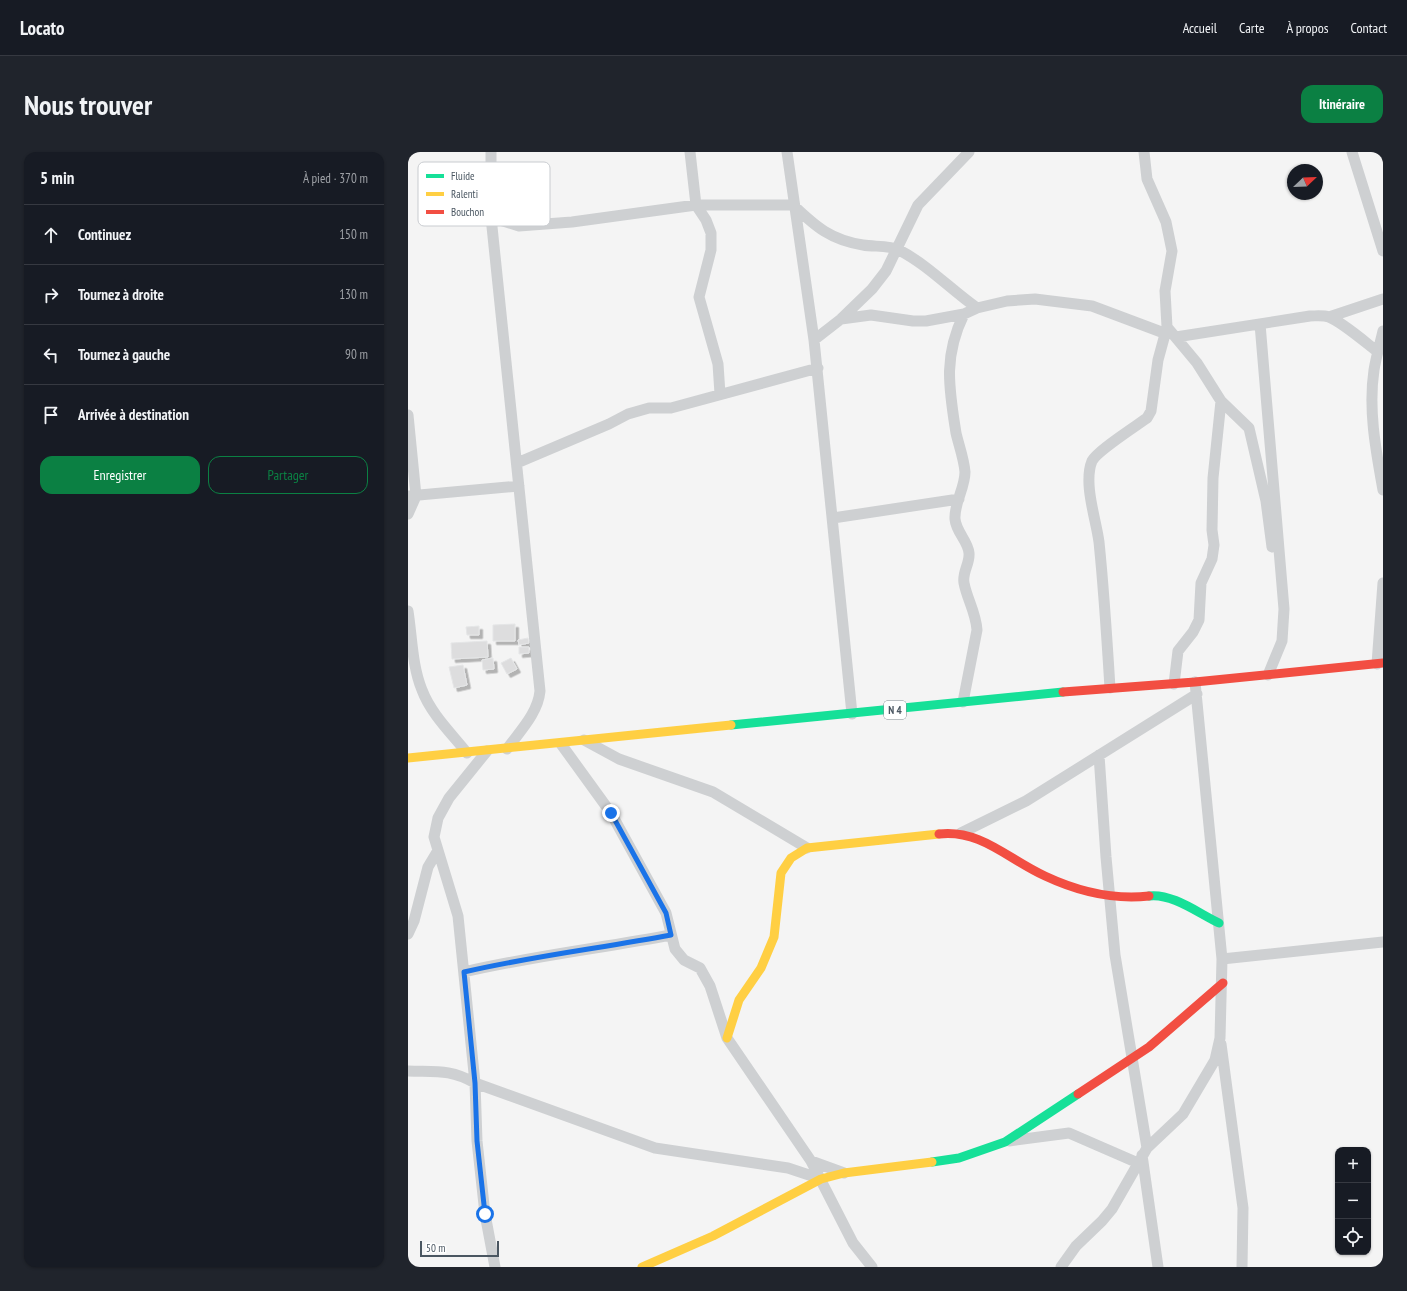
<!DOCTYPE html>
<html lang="fr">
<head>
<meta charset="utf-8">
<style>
	:root { --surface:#171b24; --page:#20242c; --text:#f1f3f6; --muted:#9ea1a6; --line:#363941; --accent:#0b8043 }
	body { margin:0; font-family:"PT Sans Narrow",sans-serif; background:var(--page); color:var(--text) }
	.controls { position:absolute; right:12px; bottom:12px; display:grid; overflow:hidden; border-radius:8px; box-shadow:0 1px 3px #0004 }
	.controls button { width:36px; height:36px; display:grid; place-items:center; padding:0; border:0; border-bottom:1px solid var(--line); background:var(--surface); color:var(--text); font:20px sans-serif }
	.compass { position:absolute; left:879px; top:12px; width:36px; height:36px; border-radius:50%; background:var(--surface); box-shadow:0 1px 3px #0004; rotate:67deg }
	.scale { position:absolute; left:12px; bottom:10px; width:79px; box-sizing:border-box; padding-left:4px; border:2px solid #4a5661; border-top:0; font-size:11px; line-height:14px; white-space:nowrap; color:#4a5661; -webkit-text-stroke:3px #fff; paint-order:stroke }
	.stop { position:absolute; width:12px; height:12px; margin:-9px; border:3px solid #1a73e8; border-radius:50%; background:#fff }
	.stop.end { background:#1a73e8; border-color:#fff; box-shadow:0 1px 4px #0008 }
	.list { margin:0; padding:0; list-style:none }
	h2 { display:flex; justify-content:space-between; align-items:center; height:52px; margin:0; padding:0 16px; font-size:17px }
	h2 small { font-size:13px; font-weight:400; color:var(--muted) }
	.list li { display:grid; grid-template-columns:26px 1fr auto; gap:12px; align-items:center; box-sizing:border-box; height:60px; padding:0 16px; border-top:1px solid var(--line) }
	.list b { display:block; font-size:15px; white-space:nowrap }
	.list em { font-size:13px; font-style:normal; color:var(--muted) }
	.actions { display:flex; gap:8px; padding:12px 16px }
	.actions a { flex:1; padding:9px 0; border:1px solid var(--accent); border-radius:12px; text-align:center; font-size:14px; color:var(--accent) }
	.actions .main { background:var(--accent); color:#fff }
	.icon { flex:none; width:22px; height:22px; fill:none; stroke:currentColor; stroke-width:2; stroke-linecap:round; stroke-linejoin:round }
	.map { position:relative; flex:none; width:975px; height:1115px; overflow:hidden; border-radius:12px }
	header { display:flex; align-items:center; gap:24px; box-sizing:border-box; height:56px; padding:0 20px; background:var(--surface); border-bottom:1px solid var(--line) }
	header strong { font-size:19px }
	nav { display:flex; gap:22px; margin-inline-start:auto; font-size:14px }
	.intro { display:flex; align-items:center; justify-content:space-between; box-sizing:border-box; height:96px; padding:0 24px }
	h1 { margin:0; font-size:28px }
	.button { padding:10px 18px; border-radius:12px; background:var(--accent); color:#fff; font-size:14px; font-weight:700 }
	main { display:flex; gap:24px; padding:0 24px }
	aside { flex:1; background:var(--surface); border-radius:12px; box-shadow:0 1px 3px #0004 }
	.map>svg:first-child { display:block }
	.building { fill:#ddddde; stroke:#e5e6e7; filter:url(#shadow) }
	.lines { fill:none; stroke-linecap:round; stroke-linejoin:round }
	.street { stroke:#ced0d2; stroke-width:11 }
	.fast { stroke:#16e098; stroke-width:9 }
	.slow { stroke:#ffcf43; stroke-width:9 }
	.jam { stroke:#f24e42; stroke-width:9 }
	.route { stroke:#1a73e8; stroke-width:5 }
	.labels { text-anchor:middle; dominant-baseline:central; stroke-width:4; stroke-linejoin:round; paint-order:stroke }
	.shield { fill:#fff; stroke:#808990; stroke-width:1 }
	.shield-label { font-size:11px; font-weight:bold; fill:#4a5661 }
	.key { fill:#fff; stroke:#c9ccd0; stroke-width:1 }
	.key-label { font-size:11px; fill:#4a5661 }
</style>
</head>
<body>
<header>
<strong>Locato</strong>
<nav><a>Accueil</a><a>Carte</a><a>À propos</a><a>Contact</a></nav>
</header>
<div class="intro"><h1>Nous trouver</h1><a class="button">Itinéraire</a></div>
<main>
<aside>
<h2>5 min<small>À pied · 370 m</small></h2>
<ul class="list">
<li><svg class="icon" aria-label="ahead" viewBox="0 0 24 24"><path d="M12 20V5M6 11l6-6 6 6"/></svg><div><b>Continuez</b></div><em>150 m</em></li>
<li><svg class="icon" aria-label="right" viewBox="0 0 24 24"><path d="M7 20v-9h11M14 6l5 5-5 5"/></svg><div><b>Tournez à droite</b></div><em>130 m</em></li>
<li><svg class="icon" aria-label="left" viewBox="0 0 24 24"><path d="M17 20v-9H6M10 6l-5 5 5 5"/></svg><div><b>Tournez à gauche</b></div><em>90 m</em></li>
<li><svg class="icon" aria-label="arrive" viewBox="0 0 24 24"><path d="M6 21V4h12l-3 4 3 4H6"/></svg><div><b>Arrivée à destination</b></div></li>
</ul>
<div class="actions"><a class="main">Enregistrer</a><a>Partager</a></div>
</aside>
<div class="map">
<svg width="975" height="1115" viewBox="0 0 975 1115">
	<defs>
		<filter id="shadow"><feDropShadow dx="3.5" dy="3.5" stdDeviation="0" flood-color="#0004"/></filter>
	</defs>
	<rect width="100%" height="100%" fill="#f4f4f4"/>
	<path class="building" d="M107,472V489H85V473Z
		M71,474V483H59L58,475Z
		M120,486L121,491L111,493L110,488Z
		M79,489L80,505L44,507L43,491Z
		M111,495H121V501L111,502Z
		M85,506L86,517L75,518L74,508Z
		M103,506L109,517L99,522L93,511Z
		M55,513L59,533L46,536L41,515Z"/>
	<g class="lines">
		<path class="street" d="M83,0V65L132,539C130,561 112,579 99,597
			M282,0L288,53L298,68L303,81V98L291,145L310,212L312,242
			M379,0L406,188
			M944,0L975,99
			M83,65L111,74L164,70L288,53H385C408,75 423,88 455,93C466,95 481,93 491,98C520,113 542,137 569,156
			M921,165L975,147
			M433,167L463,163L505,169H518L556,162L569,156L599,149L627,147L684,154L756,181
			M852,172L876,457L874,489L860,523
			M759,175L789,211L813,249L841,276L858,349L864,395
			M975,179C972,192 968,205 966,218C960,258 968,299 975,338
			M768,185L902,164C908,164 915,163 921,165C934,170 957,190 970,200
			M0,263L8,344L0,362
			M109,311L201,272L220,262L241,256H263L410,216
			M0,344L111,334
			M425,366L551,347
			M0,459C4,484 4,514 14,538C23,562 44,582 59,601
			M969,512L975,431
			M766,532L770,499L785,480L791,468L793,431L804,407L806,393L804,378L805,326L813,249
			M702,536C699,487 696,439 691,390C688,367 675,331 684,309C689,299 728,274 739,266L743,259L750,208L759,175L757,139L764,99L758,70L739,27L736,0
			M555,550L569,478C568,461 559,447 556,431C554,420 562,412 561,401C560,389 548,380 547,367C546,351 557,336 557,320C556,307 551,294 548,281C541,236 535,205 556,162
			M444,562L406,188L433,167L464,137L478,119L510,53L561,0
			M176,588L211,607L305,640L399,696
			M153,592L203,661L258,761L267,797L276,808L292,816L302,834L319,886L403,1009L445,1091L464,1115
			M79,599L41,646L30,666L26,685L50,764L67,931L69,989L77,1062L87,1115
			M691,603L698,705L707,803L739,996
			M553,681L618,649L789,542
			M0,782L6,769L20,715L29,700
			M814,807L975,790
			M56,820C124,804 194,796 263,783
			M813,892L835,1056L834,1115
			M0,919C28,920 42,917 67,931L247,996L380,1016L413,1027
			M601,989L661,981L730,1011
			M734,1003L750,1115
			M403,1009L436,1021
			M653,1115L668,1094L694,1069L704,1057L739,996L775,962L807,908L812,886L814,807L787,530"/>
		<path class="fast" d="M323,573L655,540
			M741,744C764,741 790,761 811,771
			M524,1010L551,1006L597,990L670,942"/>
		<path class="slow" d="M0,606L323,573
			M319,886L331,848L353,816L366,785L373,721L383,706L399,696L531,682
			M234,1115L305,1084L413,1027L436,1021L524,1010"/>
		<path class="jam" d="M655,540L787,530L975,511
			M531,682C573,677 601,708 637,724C669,739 705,748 741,744
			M670,942L741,895L815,831"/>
	</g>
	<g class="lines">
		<path class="route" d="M77,1062L69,989L67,931L56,820C124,804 194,796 263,783L258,761L203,661"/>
	</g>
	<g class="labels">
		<rect class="shield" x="476" y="549" width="22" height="18" rx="3"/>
		<g class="shield-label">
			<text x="487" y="558">N 4</text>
		</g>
	</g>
	<rect x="10" y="10" width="132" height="64" rx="6" class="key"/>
	<rect x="18" y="22" width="18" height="4" fill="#16e098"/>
	<rect x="18" y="40" width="18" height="4" fill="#ffcf43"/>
	<rect x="18" y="58" width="18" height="4" fill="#f24e42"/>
	<g class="key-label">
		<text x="43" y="28">Fluide</text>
		<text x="43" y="46">Ralenti</text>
		<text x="43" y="64">Bouchon</text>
	</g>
</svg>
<div class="controls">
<button>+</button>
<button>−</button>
<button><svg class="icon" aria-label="locate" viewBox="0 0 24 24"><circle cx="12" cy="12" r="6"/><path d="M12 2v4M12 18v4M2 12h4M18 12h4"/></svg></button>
</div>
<svg class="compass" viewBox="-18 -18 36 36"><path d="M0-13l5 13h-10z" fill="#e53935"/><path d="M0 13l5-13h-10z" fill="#9ea1a6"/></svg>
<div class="scale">50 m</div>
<div class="stop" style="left:77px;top:1062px"></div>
<div class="stop end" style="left:203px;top:661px"></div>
</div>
</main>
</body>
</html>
